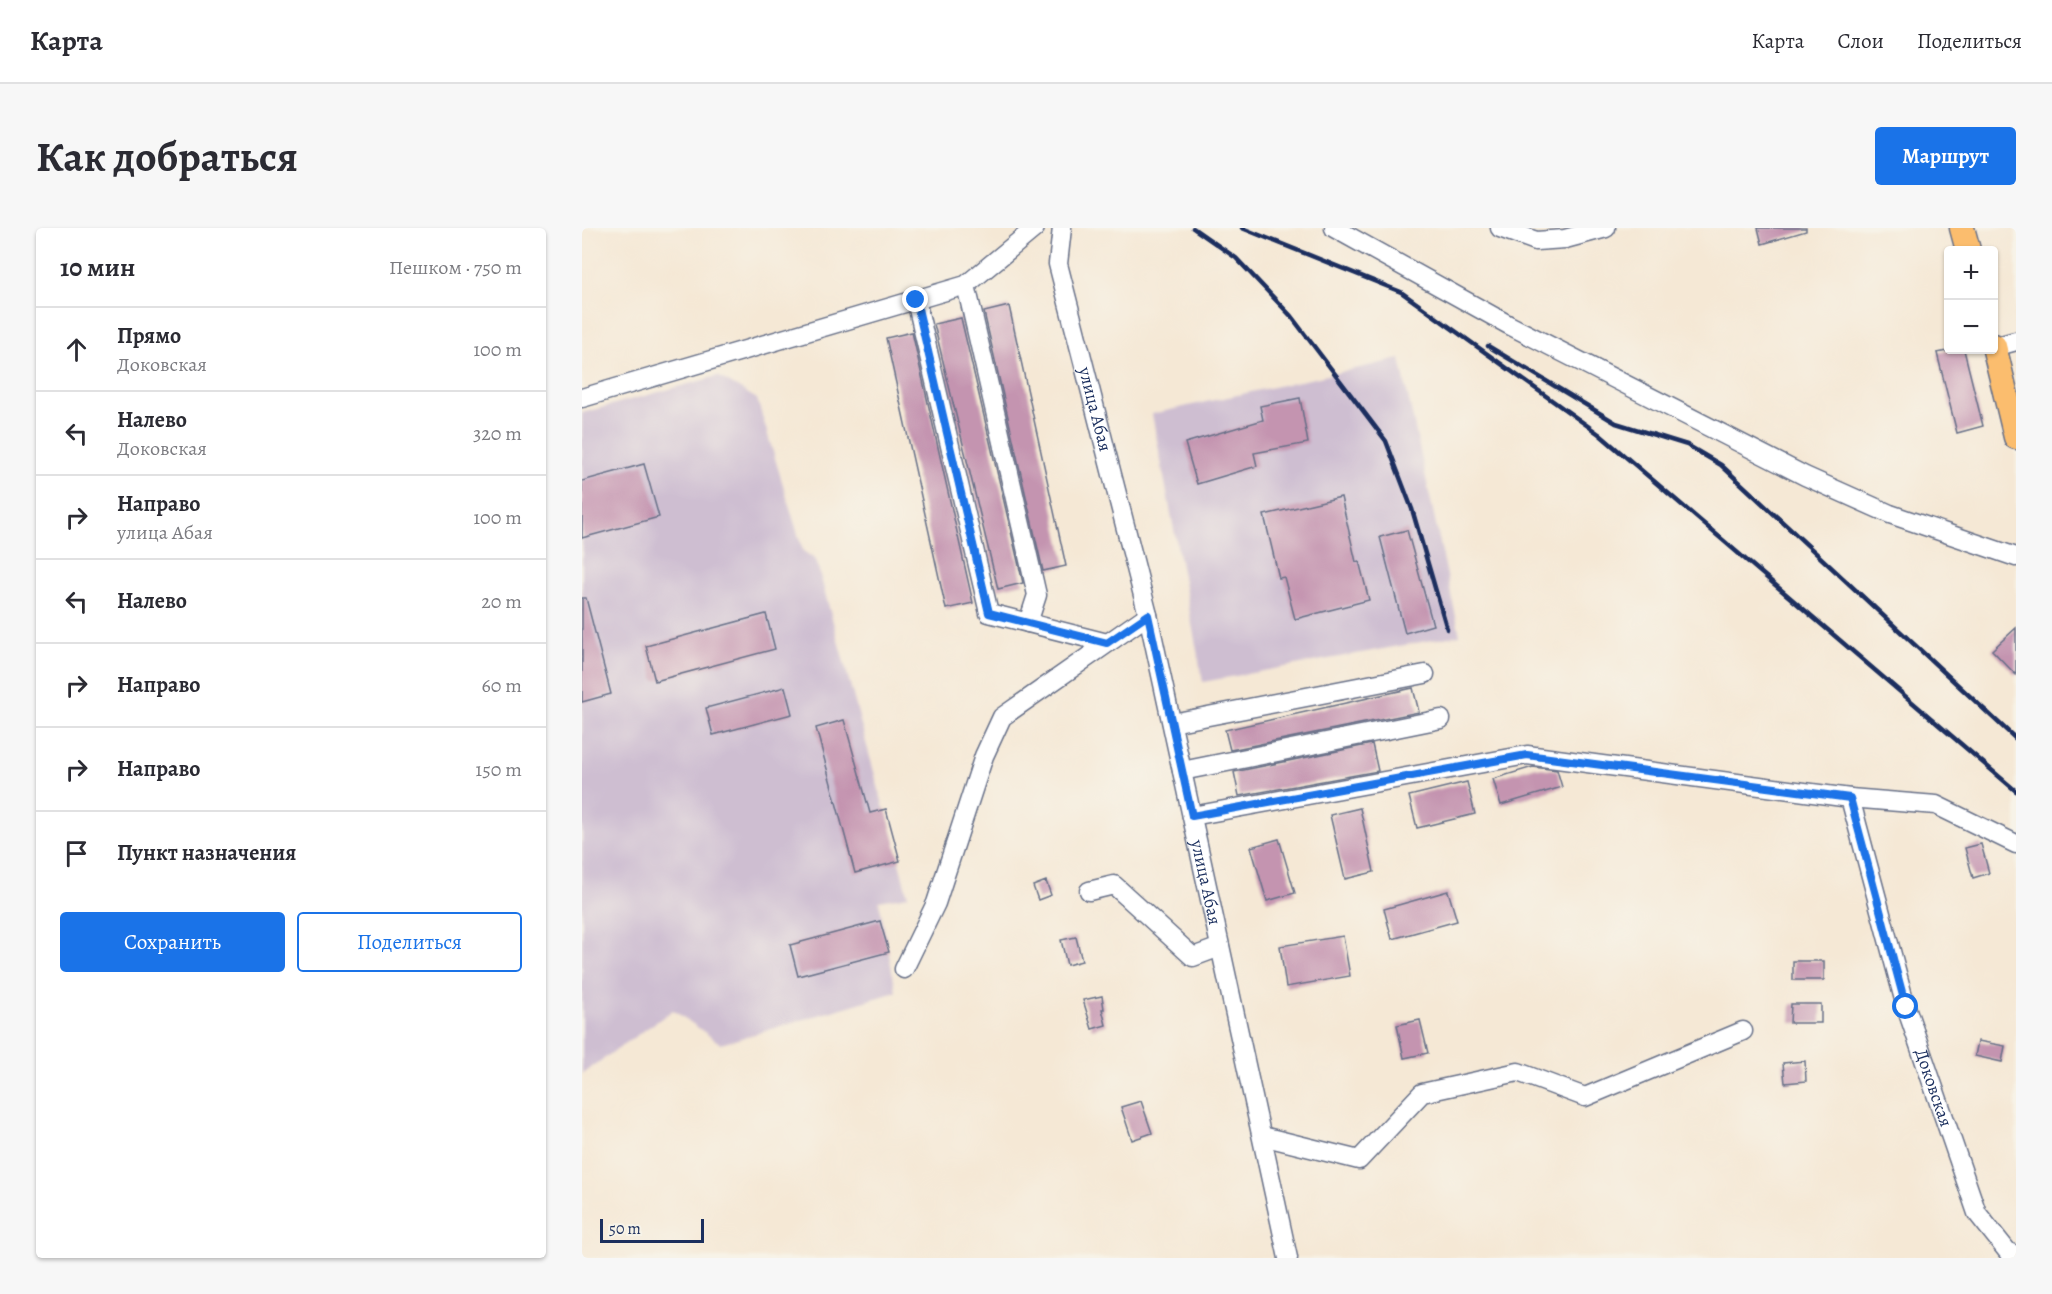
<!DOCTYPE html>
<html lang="ru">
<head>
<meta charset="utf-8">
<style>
	:root { --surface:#fff; --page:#f7f7f7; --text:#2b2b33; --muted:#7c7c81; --line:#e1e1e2; --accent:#1a73e8 }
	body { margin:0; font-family:Alegreya,serif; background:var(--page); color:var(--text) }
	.controls { position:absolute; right:18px; top:18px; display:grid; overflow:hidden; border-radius:6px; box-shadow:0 2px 4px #0004 }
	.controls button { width:54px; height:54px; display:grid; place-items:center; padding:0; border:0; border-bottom:2px solid var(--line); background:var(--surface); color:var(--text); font:30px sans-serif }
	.scale { position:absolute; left:18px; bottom:15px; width:104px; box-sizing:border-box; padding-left:6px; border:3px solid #1b2f5e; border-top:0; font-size:16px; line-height:21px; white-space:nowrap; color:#1b2f5e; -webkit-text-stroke:4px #f7f3e8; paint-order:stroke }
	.stop { position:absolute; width:18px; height:18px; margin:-14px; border:4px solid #1a73e8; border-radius:50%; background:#fff }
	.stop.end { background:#1a73e8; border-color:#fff; box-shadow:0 2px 6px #0008 }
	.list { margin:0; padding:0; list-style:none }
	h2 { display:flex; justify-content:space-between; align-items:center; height:78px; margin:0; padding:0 24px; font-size:26px }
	h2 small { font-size:20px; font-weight:400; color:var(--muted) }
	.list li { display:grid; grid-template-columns:39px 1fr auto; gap:18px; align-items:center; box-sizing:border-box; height:84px; padding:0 24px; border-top:2px solid var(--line) }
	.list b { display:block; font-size:22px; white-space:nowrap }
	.list p { margin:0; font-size:20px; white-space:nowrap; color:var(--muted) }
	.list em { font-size:20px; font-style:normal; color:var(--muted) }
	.actions { display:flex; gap:12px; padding:18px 24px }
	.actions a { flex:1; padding:14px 0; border:2px solid var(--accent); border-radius:6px; text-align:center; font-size:21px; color:var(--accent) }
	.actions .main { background:var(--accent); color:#fff }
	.icon { flex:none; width:33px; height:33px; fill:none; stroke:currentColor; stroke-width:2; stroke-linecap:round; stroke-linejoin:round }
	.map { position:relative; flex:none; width:1434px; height:1030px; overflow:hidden; border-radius:6px }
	header { display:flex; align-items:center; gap:36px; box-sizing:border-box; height:84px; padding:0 30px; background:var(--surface); border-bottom:2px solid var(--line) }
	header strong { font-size:28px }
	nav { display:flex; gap:33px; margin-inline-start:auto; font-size:21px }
	.intro { display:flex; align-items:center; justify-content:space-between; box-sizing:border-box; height:144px; padding:0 36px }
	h1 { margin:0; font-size:42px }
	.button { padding:15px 27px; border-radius:6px; background:var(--accent); color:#fff; font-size:21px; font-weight:700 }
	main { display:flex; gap:36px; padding:0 36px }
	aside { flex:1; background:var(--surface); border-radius:6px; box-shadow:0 2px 4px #0004 }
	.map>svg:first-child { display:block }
	.industrial { fill:#cebed1 }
	.building { fill:#c494b0 }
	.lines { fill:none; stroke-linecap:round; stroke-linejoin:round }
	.minor-casing { stroke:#677088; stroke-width:21 }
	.major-casing { stroke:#677088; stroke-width:27 }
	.minor { stroke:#fff; stroke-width:18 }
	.major { stroke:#fbbd6e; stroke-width:24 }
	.rail { stroke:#1b2f5e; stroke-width:4.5 }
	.route { stroke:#1a73e8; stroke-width:8 }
	.labels { text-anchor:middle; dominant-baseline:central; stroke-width:4.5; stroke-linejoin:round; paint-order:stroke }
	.street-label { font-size:18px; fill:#1b2f5e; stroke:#f7f3e8 }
</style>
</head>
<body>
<header>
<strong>Карта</strong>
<nav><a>Карта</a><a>Слои</a><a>Поделиться</a></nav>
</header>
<div class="intro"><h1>Как добраться</h1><a class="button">Маршрут</a></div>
<main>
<aside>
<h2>10 мин<small>Пешком · 750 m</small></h2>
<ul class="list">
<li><svg class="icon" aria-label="ahead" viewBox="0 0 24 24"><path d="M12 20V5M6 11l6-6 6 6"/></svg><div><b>Прямо</b><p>Доковская</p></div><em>100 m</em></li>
<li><svg class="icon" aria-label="left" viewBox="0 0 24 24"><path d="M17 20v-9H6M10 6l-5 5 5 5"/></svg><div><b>Налево</b><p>Доковская</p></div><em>320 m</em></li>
<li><svg class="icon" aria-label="right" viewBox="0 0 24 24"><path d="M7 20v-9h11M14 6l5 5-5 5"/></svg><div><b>Направо</b><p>улица Абая</p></div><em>100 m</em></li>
<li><svg class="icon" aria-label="left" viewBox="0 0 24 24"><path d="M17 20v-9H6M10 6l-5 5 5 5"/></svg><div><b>Налево</b></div><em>20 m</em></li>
<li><svg class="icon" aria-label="right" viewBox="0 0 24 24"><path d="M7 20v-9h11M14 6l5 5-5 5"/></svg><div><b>Направо</b></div><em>60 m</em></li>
<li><svg class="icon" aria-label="right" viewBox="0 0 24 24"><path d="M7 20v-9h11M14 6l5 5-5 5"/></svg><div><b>Направо</b></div><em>150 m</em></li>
<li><svg class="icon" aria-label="arrive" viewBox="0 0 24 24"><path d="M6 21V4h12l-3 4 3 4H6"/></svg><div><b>Пункт назначения</b></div></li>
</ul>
<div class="actions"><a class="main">Сохранить</a><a>Поделиться</a></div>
</aside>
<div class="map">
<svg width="1434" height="1030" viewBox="0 0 1434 1030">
	<rect width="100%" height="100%" fill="#f7f3e8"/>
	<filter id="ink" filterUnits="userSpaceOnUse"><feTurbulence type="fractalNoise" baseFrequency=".0167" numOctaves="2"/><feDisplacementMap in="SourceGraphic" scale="12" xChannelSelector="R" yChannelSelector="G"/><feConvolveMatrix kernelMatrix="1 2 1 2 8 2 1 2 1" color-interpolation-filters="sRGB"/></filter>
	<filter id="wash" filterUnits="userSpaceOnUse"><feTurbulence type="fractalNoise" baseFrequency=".008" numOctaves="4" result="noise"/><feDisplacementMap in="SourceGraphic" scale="24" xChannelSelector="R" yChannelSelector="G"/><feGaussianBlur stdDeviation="1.35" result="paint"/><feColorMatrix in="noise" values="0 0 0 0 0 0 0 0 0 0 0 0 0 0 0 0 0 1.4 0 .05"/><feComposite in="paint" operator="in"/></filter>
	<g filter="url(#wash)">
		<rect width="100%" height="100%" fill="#f5e8d5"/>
		<path class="industrial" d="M818,131L878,407L621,454L570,186Z
			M136,148L175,171L221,323L234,332L326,668L297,673L314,764L139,816L91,782L0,846V185Z"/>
		<g id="blocks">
			<path class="building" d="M1176,0H1224V3L1180,16Z
				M427,78L484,338L461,343L402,84Z
				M379,90L441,355L416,361L352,96Z
				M330,104L391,375L364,381L304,110Z
				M1370,122H1382L1401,198L1375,205L1355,125Z
				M718,170L726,215L672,225L675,238L615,256L603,215L681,192L678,178Z
				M62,236L77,289L0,310V253Z
				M759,269L774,334L777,333L787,372L713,391L702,349L697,350L682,287Z
				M825,302L851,397L823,405L798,309Z
				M0,370H4L29,466L0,474Z
				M184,386L193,421L73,453L64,418Z
				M1434,400V447L1410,422Z
				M203,459L210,486L131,507L124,480Z
				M831,460L837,484L648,522L643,502Z
				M262,492L288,585L304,581L318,633L273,645L234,500Z
				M790,516L796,543L657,568L652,544Z
				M951,539L975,542L980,559L919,577L911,551Z
				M885,554L893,586L835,600L827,568Z
				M778,580L792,644L763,651L748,587Z
				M697,611L713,665L685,673L669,619Z
				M1399,616L1407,645L1391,650L1383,620Z
				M464,653L469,667L456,672L451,658Z
				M866,663L875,693L810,711L802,681Z
				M298,693L307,724L216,748L208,717Z
				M761,708L768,748L704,759L698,718Z
				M494,709L500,733L485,737L479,712Z
				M1211,733H1242V752H1211Z
				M520,768L522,781H520L524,797L510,801L501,772Z
				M1209,776H1239V795H1208Z
				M838,792L846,825L822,830L815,797Z
				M1396,813L1423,818L1420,834L1393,828Z
				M1223,833L1224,853L1203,855L1201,835Z
				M559,873L570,905L550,912L539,879Z"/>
		</g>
	</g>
	<g filter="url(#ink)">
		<use href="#blocks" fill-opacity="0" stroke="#677088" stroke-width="1.5"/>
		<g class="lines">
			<defs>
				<g id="minor">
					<path id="s1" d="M480,0L476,36L566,387L706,1030"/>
					<path d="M752,0L927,97L1223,248L1308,286L1434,329"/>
					<path d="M918,0L954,13L983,11L1024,0"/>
					<path d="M384,57L455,367L446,395"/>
					<path d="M334,72L407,385L525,415"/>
					<path d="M1412,119L1434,113"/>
					<path d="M0,170L384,57L453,0"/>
					<path d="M590,495L843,446"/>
					<path d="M600,543L859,491"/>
					<path d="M1268,570L1354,577L1434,616"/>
					<path id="s2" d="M610,588L945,527L1268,570L1324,779L1395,985L1426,1024L1434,1027"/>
					<path d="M507,663L532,657L611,729L638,719"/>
					<path d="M322,741L354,675L402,528L420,489L566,387"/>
					<path d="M680,908L777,932L840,865L936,844L1003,869L1161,803"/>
				</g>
				<path id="major" d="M1380,0L1386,22
					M1412,118L1434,209"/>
			</defs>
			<use href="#minor" class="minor-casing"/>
			<use href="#major" class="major-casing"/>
			<use href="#minor" class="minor"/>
			<use href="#major" class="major"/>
			<path class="rail" d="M611,0L654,30L709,88L804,213L830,281L865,401
				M660,0L819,64L1017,206L1434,563
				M906,118L1034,195L1105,217L1139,237L1434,511"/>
		</g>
	</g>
	<g class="lines" filter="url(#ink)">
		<path class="route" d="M334,72L407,385L525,415L566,387L610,588L945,527L1268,570L1324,779"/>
	</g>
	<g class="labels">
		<g class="street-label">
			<text stroke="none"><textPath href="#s1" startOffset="186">улица Абая</textPath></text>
			<text stroke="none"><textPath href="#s1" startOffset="672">улица Абая</textPath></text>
			<text stroke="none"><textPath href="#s2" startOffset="968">Доковская</textPath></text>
		</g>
	</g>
</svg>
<div class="controls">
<button>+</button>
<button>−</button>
</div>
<div class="scale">50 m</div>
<div class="stop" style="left:1324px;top:779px"></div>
<div class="stop end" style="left:334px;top:72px"></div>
</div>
</main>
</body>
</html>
